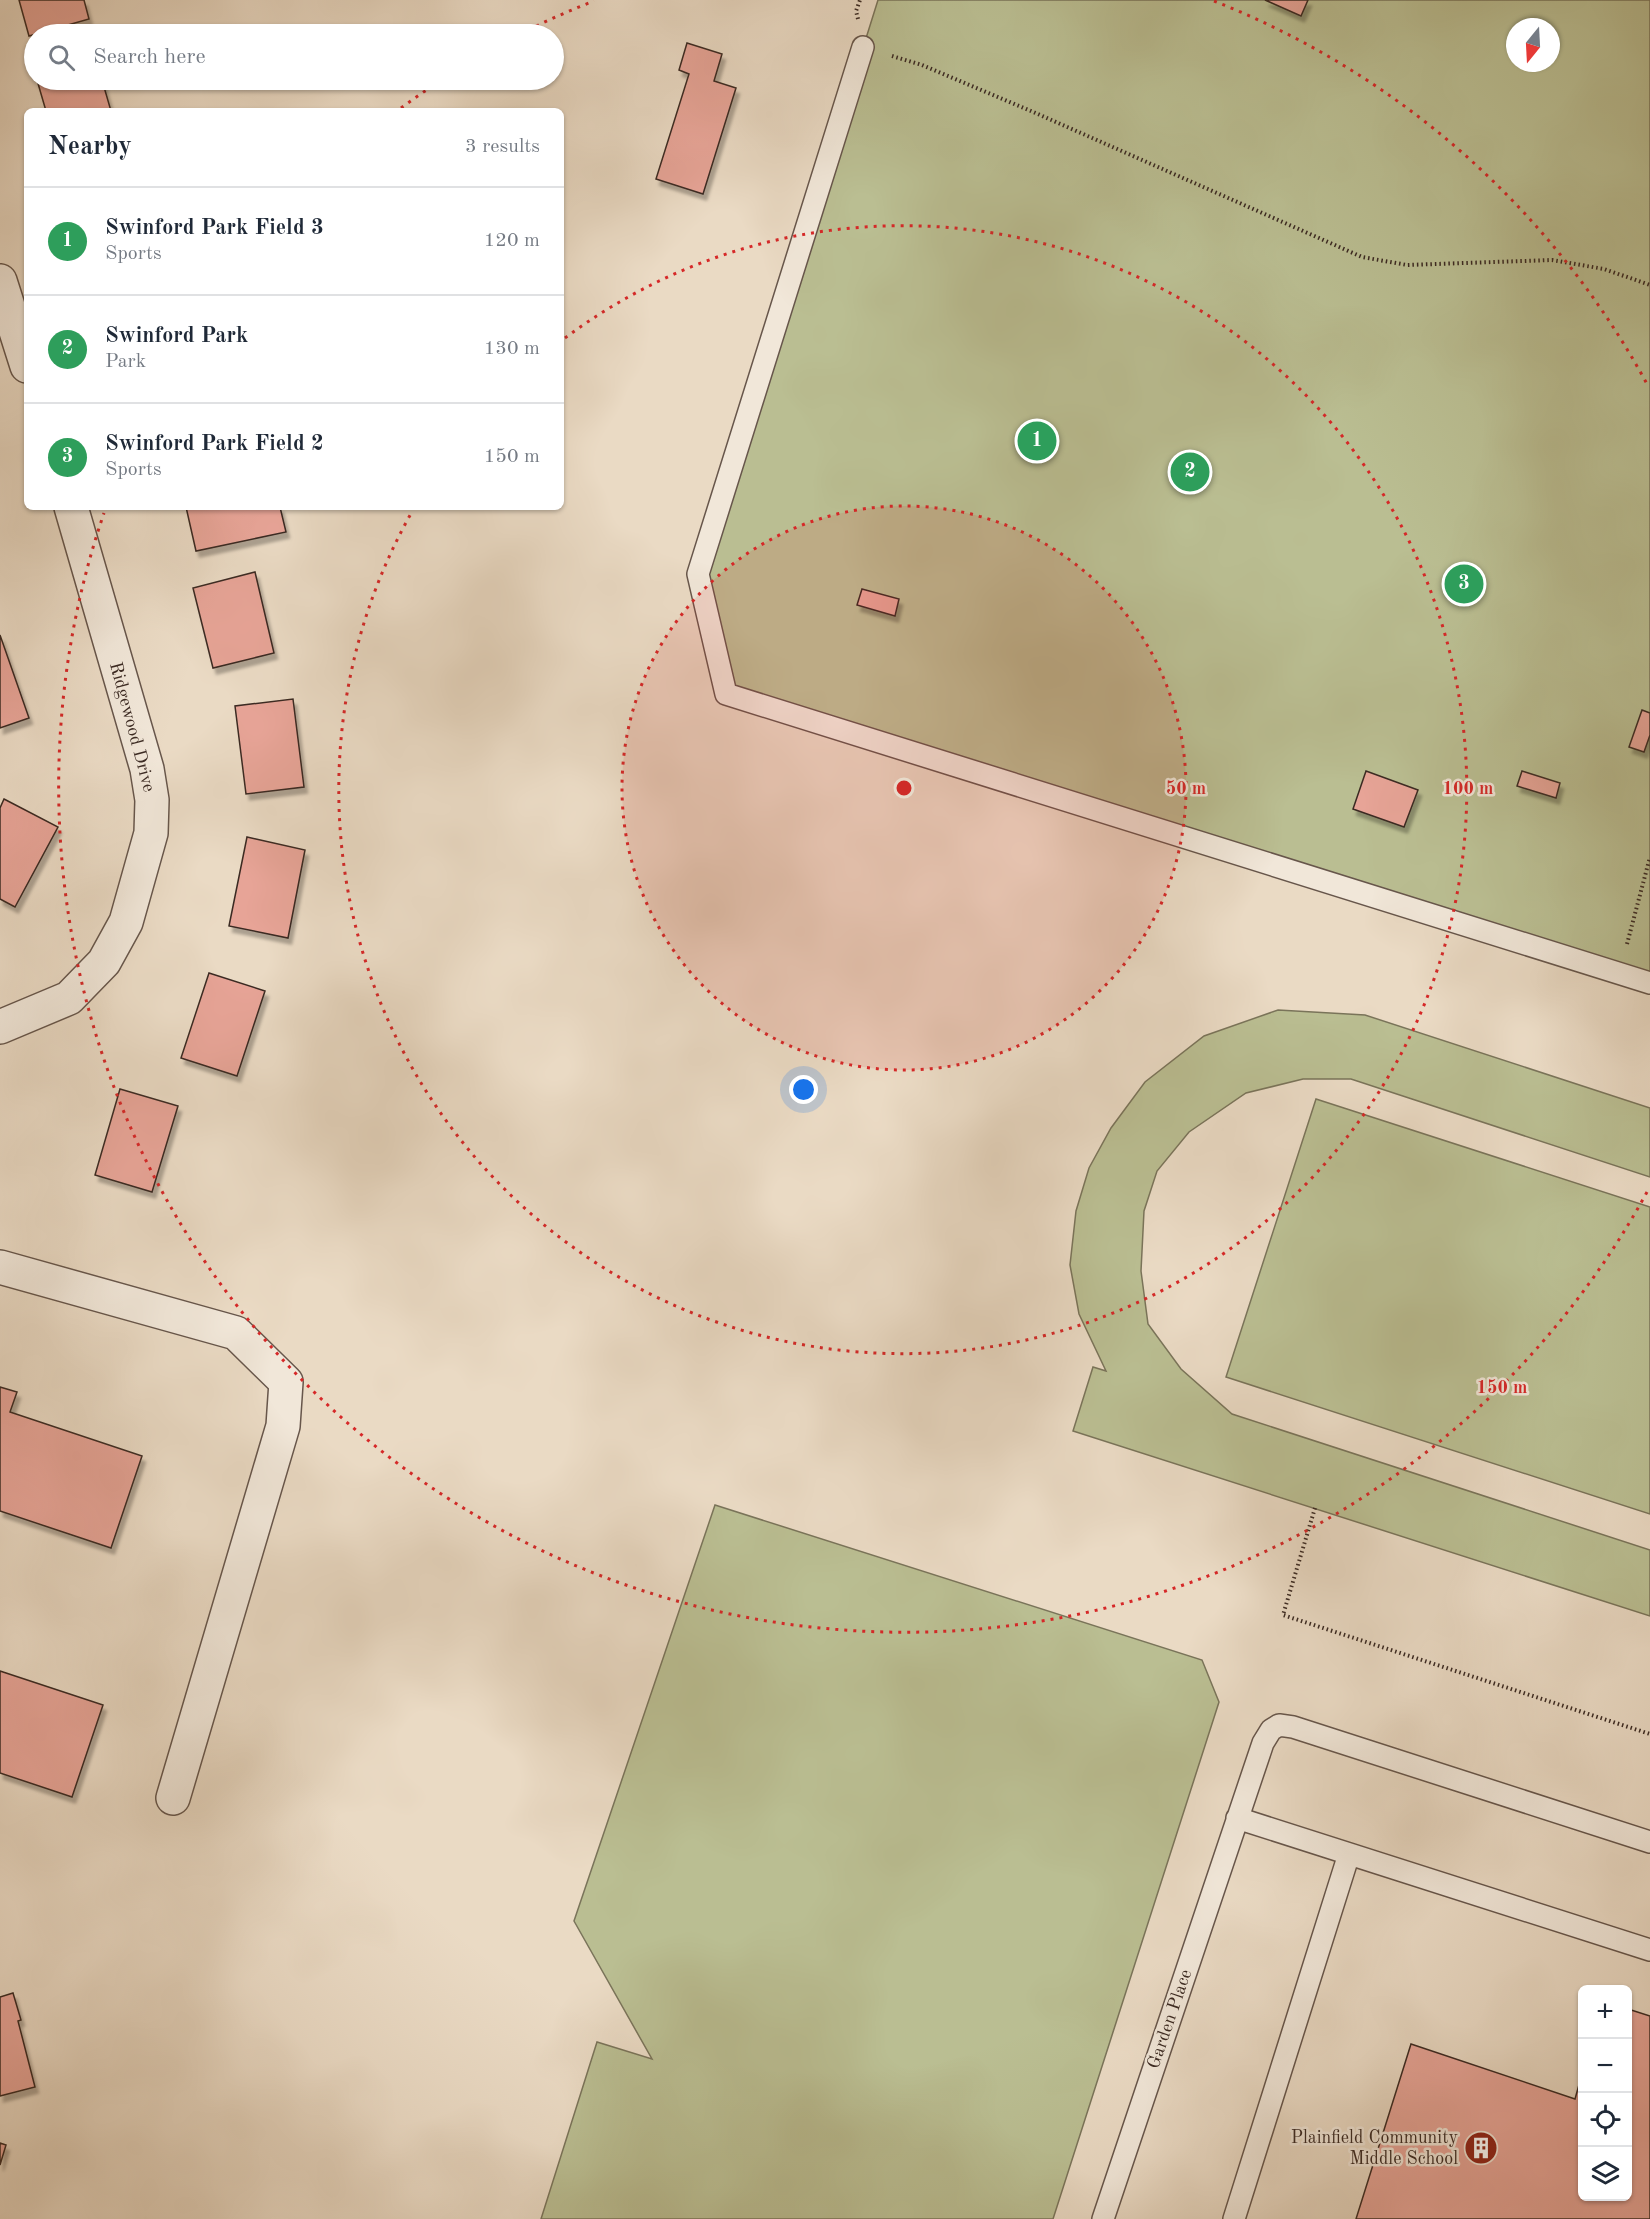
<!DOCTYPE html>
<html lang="en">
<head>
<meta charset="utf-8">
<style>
	:root { --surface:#fff; --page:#f6f6f7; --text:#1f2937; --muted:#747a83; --line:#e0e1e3; --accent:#2563eb }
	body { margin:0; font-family:"Old Standard TT",serif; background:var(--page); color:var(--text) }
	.controls { position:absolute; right:18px; bottom:18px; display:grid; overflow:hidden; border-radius:9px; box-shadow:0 2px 4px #0004 }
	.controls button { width:54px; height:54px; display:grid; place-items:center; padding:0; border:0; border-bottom:2px solid var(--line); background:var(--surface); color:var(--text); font:30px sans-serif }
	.compass { position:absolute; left:1506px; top:18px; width:54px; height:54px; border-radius:50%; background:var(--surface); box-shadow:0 2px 4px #0004; rotate:198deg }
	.you { position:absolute; left:804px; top:1090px; width:21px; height:21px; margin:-15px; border:4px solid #fff; border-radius:50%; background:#1a73e8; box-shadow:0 0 0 9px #1a73e833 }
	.badge { display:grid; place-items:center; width:39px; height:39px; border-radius:50%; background:var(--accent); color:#fff; font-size:20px; font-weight:700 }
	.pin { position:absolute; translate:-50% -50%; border:3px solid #fff; box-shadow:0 2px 6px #0006 }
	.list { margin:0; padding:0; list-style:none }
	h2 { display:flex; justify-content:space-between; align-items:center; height:78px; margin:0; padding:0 24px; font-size:26px }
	h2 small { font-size:20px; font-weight:400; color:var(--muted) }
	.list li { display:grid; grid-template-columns:39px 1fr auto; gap:18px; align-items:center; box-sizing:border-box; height:108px; padding:0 24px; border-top:2px solid var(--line) }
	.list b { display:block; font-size:22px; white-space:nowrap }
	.list p { margin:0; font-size:20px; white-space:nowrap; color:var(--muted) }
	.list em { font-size:20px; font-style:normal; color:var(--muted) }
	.icon { flex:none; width:33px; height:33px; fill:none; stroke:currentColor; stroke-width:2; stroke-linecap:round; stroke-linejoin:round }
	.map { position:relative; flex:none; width:1650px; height:2219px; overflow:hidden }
	.search { position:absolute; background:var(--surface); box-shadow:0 2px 4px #0004; left:24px; top:24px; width:540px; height:66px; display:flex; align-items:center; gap:15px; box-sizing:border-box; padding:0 21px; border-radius:33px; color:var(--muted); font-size:22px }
	.panel { position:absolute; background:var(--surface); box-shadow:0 2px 4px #0004; left:24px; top:108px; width:540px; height:402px; border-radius:9px }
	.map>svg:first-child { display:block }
	.green { fill:#babe92; stroke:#7a745a; stroke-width:1.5; fill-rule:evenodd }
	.building { fill:#e7a497; stroke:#3b2a23; stroke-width:1.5; filter:url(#shadow) }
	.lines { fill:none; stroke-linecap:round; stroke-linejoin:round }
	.service-casing { stroke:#67564b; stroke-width:24 }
	.minor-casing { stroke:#67564b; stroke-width:36 }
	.path { stroke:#3b2a23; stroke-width:4; stroke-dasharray:1.5 3; stroke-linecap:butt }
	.service { stroke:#f1e7d9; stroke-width:21 }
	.minor { stroke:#f1e7d9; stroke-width:33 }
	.ring { fill:none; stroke:#d62828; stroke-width:3; stroke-dasharray:3 6 }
	.labels { text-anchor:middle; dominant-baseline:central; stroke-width:5; stroke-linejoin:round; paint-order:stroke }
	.street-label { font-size:18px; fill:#3b2a23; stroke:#f1e7d9 }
	.poi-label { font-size:18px; fill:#3b2a23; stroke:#f1e7d9; text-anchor:end }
	.centre { fill:#d62828; stroke:#f1e7d9; stroke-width:3 }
	.ring-label { font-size:18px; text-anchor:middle; font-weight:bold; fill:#d62828; stroke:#f1e7d9; stroke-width:5; stroke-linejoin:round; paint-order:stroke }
</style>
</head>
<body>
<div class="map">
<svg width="1650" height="2219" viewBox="0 0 1650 2219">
	<defs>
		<filter id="shadow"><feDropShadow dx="3.5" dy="6" stdDeviation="1.5" flood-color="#0004"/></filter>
	</defs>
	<rect width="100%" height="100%" fill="#eadac4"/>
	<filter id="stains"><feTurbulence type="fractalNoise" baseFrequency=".00333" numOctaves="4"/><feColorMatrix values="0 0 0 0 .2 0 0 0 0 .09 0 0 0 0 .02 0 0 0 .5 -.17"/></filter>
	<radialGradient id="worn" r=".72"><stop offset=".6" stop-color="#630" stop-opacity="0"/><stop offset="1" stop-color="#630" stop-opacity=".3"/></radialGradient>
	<path class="green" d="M878,0H1650V983L726,694L698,574ZM1515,27H1551V63H1515Z
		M1278,1010L1365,1015L1650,1108V1177L1351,1079H1303L1246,1093L1189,1132L1157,1171L1144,1211L1141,1271L1148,1324L1181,1369L1232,1414L1650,1550V1616L1073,1431L1093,1367L1106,1371L1079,1314L1070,1265L1076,1211L1089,1168L1111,1128L1145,1082L1204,1036Z
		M1316,1099L1650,1207V1514L1226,1377Z
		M715,1505L1202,1660L1219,1702L1053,2219H541L597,2042L652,2059L574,1921Z"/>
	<path class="building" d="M19,0H84L89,19L29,36Z
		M1265,0H1308L1301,16Z
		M687,43L722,54L714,81L736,88L703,194L656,179L689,74L679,70Z
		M37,80H102L111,111H46Z
		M186,507H280L286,532L196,551Z
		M255,572L274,653L213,668L193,588Z
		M862,589L899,599L895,616L857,605Z
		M0,635L29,718L0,728Z
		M293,699L304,787L246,794L235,706Z
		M1642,710L1650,713V735L1644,752L1629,747Z
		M1366,771L1418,790L1404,827L1353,809Z
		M1522,771L1560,783L1556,798L1517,786Z
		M4,799L58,827L15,907L0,899V808Z
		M247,837L305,850L288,938L229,926Z
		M209,973L265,991L237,1076L181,1058Z
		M120,1089L178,1106L152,1192L95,1175Z
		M0,1387L17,1392L10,1412L142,1456L111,1548L0,1511Z
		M0,1671L103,1705L72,1797L0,1773Z
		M13,1993L21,2020L18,2021L35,2087L0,2096V1997Z
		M1628,2009L1650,2016V2219H1356L1411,2044L1575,2099L1582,2074V2196H1628Z
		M0,2143L6,2145L0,2165Z"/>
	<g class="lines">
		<defs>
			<path id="service" d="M863,47L698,574L726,694L1650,983
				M1237,1818L1650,1950
				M1103,2219L1263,1743L1271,1730L1279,1725L1293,1727L1650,1842
				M1234,2219L1349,1854"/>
			<path id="minor" d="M0,281L27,366
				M0,1027L69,998L104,962L126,922L151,833L152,800L147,769L71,507
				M0,1267L236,1333L286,1382L283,1426L173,1798"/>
		</defs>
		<use href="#service" class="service-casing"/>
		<use href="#minor" class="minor-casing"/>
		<path class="path" d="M858,19L856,11L860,0
			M892,56L922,65L1031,111L1362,257L1407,265L1552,260L1604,269L1650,285
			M1627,944L1650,857
			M1315,1508L1283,1615L1650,1734"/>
		<use href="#service" class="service"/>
		<use href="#minor" class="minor"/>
	</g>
	<circle cx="904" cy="788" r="282" fill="#d62828" fill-opacity=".12"/>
	<g class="ring">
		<circle cx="904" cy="788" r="282"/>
		<path d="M565 338A564 564 0 1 1 413 510"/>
		<path d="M1647 1192A846 846 0 0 1 104 513M401 108A846 846 0 0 1 437 83M520 34A846 846 0 0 1 594 1M1214 1A846 846 0 0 1 1647 384"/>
	</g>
	<defs>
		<symbol id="building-disc" viewBox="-11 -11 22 22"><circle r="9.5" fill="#8f2418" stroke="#f1e7d9"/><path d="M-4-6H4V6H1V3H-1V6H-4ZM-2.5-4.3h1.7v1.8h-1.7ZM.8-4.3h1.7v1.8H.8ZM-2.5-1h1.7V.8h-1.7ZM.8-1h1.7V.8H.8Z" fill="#fff"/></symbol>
	</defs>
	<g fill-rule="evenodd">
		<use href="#building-disc" x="1462" y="2129" width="38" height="38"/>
	</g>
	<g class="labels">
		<g class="street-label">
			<text transform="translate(132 727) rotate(75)">Ridgewood Drive</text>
			<text transform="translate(1170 2019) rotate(-71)">Garden Place</text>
		</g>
		<g class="poi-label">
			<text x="1458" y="2138">Plainfield Community<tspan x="1458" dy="21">Middle School</tspan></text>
		</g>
	</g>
	<circle cx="904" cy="788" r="9" class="centre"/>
	<g class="ring-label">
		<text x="1186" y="794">50 m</text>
		<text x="1468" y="794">100 m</text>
		<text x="1502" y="1393">150 m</text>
	</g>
	<rect width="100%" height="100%" filter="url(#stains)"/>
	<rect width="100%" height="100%" fill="url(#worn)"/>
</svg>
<div class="controls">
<button>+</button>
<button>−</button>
<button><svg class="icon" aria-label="locate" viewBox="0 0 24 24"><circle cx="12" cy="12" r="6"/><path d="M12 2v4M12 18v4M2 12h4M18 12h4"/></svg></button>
<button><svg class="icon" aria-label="layers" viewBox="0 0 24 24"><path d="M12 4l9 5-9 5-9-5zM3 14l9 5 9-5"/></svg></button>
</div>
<svg class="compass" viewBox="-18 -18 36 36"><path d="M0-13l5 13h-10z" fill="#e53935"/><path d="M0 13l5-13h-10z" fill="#747a83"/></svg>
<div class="you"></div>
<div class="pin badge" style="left:1037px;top:441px;background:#2e9e5b">1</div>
<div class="pin badge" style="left:1190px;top:472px;background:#2e9e5b">2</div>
<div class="pin badge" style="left:1464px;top:584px;background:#2e9e5b">3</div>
<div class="search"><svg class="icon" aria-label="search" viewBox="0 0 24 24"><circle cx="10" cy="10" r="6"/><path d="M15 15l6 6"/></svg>Search here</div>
<section class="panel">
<h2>Nearby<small>3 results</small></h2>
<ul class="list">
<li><span class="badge" style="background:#2e9e5b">1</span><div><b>Swinford Park Field 3</b><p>Sports</p></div><em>120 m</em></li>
<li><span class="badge" style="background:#2e9e5b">2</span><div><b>Swinford Park</b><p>Park</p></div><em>130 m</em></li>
<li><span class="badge" style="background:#2e9e5b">3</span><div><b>Swinford Park Field 2</b><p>Sports</p></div><em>150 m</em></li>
</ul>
</section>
</div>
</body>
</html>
